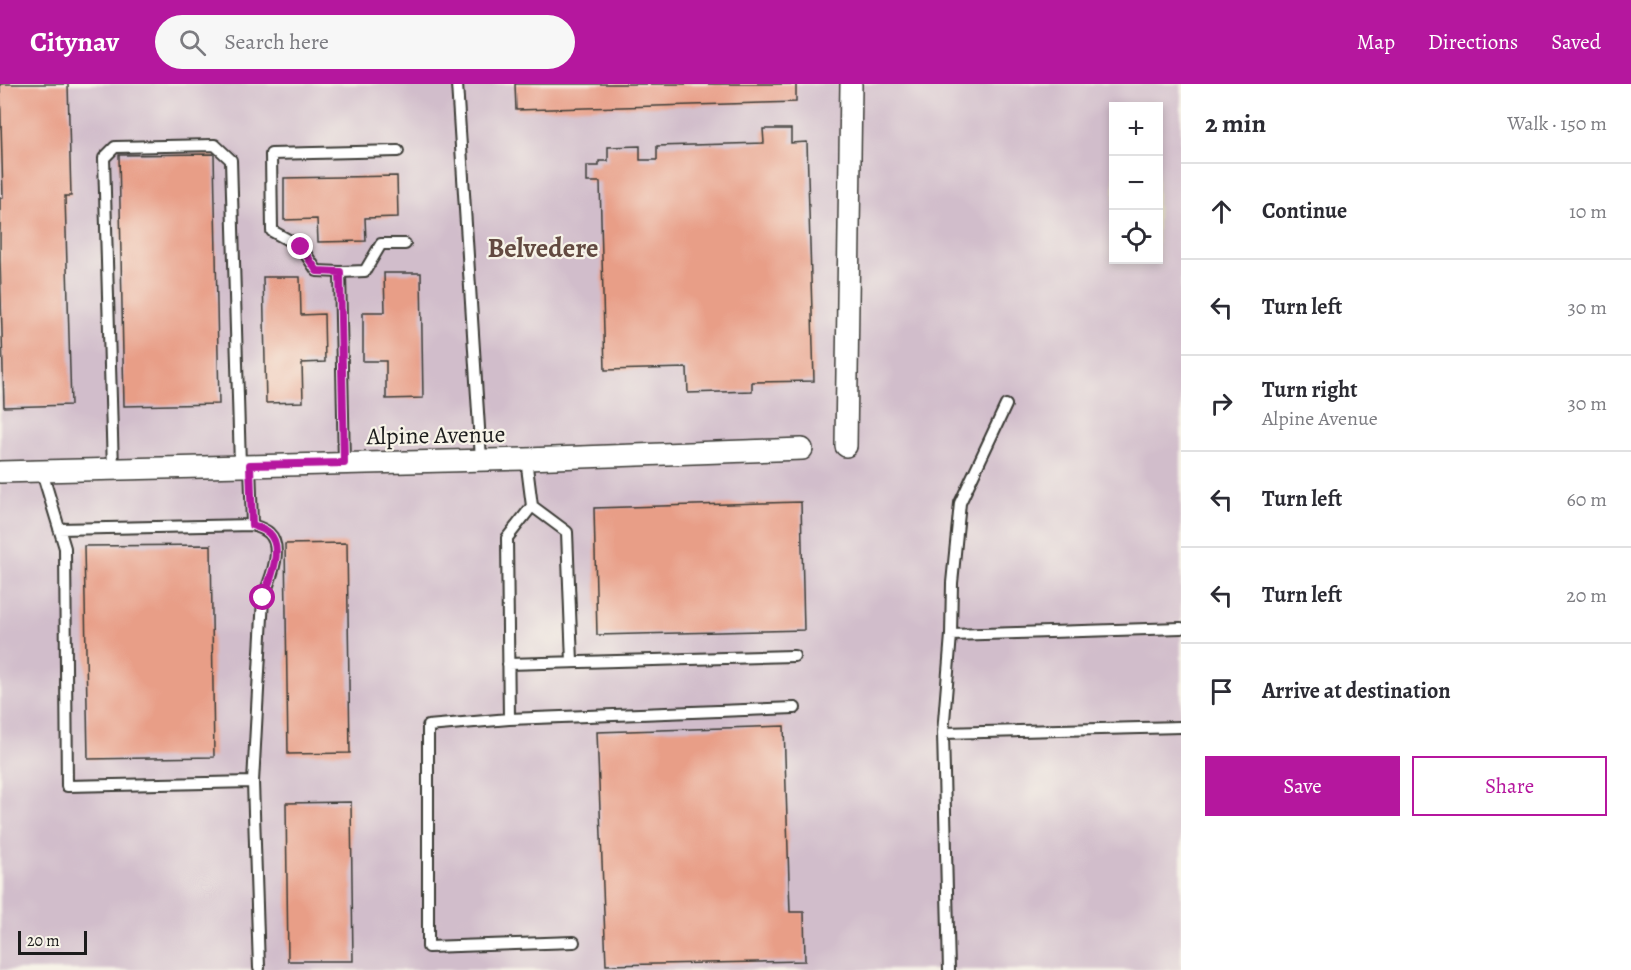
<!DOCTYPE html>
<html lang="en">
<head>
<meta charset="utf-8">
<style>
	:root { --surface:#fff; --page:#f7f7f7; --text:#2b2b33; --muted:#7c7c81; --line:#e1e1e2; --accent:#b5179e }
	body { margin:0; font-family:Alegreya,serif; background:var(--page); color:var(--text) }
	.controls { position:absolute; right:18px; top:18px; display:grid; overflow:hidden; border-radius:0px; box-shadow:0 3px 9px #0003 }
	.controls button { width:54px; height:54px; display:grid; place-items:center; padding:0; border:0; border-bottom:2px solid var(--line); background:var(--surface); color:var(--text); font:30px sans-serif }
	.scale { position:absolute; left:18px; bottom:15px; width:69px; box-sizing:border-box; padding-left:6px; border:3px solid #1c1c1c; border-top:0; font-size:16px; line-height:21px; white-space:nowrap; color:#1c1c1c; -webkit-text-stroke:4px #f7f3e8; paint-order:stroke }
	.stop { position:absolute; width:18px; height:18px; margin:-14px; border:4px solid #b5179e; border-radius:50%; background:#fff }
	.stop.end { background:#b5179e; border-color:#fff; box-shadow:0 2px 6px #0008 }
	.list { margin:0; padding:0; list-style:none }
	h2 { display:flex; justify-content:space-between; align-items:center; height:78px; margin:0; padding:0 24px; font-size:26px }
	h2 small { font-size:20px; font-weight:400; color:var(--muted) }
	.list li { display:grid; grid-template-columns:39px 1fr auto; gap:18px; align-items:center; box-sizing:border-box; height:96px; padding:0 24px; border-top:2px solid var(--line) }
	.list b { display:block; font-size:22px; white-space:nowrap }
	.list p { margin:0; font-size:20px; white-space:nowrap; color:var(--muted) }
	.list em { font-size:20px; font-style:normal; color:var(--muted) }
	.actions { display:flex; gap:12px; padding:18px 24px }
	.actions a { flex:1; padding:14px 0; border:2px solid var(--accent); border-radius:0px; text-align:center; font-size:21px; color:var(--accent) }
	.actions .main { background:var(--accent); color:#fff }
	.icon { flex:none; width:33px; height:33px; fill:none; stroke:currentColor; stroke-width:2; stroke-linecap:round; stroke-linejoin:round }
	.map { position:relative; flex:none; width:1181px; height:886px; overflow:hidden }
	header { display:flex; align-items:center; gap:36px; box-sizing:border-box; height:84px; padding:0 30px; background:var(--accent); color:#fff }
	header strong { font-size:28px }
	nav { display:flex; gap:33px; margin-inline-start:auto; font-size:21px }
	.search { width:420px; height:54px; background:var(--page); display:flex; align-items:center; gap:15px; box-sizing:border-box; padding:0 21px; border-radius:33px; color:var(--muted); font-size:22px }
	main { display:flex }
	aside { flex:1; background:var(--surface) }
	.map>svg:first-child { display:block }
	.industrial { fill:#d1bdcb; fill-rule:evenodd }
	.building { fill:#e89e87 }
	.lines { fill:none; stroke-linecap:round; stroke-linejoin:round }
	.service-casing { stroke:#3b3a35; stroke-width:14 }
	.minor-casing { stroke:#3b3a35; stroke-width:24 }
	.service { stroke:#fff; stroke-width:10 }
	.minor { stroke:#fff; stroke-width:21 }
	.route { stroke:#b5179e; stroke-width:8 }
	.labels { text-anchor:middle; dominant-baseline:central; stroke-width:4.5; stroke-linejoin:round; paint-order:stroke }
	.street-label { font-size:24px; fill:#1c1c1c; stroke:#f7f3e8 }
	.quarter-label { font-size:27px; font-weight:bold; fill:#634a41; stroke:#f7f3e8 }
</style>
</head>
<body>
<header>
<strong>Citynav</strong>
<div class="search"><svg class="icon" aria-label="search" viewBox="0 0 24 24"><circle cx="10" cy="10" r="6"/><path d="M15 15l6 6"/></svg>Search here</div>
<nav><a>Map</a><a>Directions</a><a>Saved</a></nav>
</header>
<main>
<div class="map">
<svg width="1181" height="886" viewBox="0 0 1181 886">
	<rect width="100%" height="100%" fill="#f7f3e8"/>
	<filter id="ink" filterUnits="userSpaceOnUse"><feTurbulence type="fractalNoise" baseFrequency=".0167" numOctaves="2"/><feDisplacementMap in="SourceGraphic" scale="12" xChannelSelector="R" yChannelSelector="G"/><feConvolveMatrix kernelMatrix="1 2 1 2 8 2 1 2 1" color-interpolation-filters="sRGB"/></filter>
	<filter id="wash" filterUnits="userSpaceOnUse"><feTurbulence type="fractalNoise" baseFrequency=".008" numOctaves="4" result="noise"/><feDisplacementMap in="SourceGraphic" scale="24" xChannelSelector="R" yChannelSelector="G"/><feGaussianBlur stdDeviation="1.35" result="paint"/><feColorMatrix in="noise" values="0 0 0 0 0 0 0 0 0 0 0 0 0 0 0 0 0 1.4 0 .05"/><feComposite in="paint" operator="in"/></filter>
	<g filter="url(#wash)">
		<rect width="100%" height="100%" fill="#e8e2c0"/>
		<path class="industrial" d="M0,0H1181V886H0ZM1114,22H1158V176H1114Z"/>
		<g id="blocks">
			<path class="building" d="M0,0H68L71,112H65L71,321L4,323L0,175V114H3Z
				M515,0H796V18L516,26Z
				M763,45H791V59L807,58L814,297L752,298V307L688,309L687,284L605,286L600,98H587V82H599V77H608V63L640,62V76H657V62L764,59Z
				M214,70L219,320L124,322L119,71Z
				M397,92L398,133L365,134L366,157L318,158L317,135L284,136V94Z
				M384,189H421L423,314L386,315V277H363V228H385Z
				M263,193H300L301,231L324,230L325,278L302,279L303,318L266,319Z
				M801,418L804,546L597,551L594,424Z
				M347,459L350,669L288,670L285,460Z
				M211,461L214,673L88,675L84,462Z
				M784,642L790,828H804L805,877L606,881L597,648Z
				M351,718L353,877H288L286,719Z"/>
		</g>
	</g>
	<g filter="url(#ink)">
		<use href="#blocks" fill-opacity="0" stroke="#3b3a35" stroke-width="1.5"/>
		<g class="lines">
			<defs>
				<path id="service" d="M457,0L481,375
					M340,188L317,187L301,163L272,147L271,70L398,67
					M344,379L340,188L365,187L381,160H405
					M250,381L252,441C258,443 265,445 269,449C285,464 269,498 263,514L253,698L259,884
					M113,385L104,74L115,63L215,61L231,76L240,381
					M42,388L65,464L67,702L253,698
					M532,422L567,448L572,578
					M59,445L252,441
					M951,551L1181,544
					M508,580L794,572
					M509,635L507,454L532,422L526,375
					M943,649L1181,643
					M574,858L428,863V642L509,635L795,624
					M949,886L943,649L951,551L952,499L960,419L1006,321"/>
				<path id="minor" d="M846,362L851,0
					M0,388L526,375L802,365"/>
			</defs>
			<use href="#service" class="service-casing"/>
			<use href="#minor" class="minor-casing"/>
			<use href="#service" class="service"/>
			<use href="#minor" class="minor"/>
		</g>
	</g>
	<g class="lines" filter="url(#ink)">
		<path class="route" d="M263,514C269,498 285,464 269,449C265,445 258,443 252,441L250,381L344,379L340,188L317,187L301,163"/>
	</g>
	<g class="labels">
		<g class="street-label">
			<text transform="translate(436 351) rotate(-1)">Alpine Avenue</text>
		</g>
		<g class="quarter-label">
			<text x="543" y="164">Belvedere</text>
		</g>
	</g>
</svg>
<div class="controls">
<button>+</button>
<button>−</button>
<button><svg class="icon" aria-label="locate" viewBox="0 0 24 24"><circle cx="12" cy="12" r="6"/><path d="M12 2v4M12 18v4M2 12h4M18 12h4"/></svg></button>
</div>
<div class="scale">20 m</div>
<div class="stop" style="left:263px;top:514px"></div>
<div class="stop end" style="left:301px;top:163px"></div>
</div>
<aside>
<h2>2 min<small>Walk · 150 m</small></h2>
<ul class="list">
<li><svg class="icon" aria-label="ahead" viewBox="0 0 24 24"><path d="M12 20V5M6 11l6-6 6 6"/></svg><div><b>Continue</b></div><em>10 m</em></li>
<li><svg class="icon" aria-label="left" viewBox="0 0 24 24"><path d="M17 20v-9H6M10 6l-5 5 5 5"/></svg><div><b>Turn left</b></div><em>30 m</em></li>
<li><svg class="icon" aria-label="right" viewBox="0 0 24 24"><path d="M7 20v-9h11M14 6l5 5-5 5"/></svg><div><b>Turn right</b><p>Alpine Avenue</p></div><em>30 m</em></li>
<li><svg class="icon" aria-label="left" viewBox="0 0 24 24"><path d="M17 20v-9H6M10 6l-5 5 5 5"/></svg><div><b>Turn left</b></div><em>60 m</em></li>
<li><svg class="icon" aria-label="left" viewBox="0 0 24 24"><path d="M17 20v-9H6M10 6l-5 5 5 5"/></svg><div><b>Turn left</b></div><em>20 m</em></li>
<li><svg class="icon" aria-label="arrive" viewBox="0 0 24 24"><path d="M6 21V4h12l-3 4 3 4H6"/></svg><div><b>Arrive at destination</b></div></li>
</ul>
<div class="actions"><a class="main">Save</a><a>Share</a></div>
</aside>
</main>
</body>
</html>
